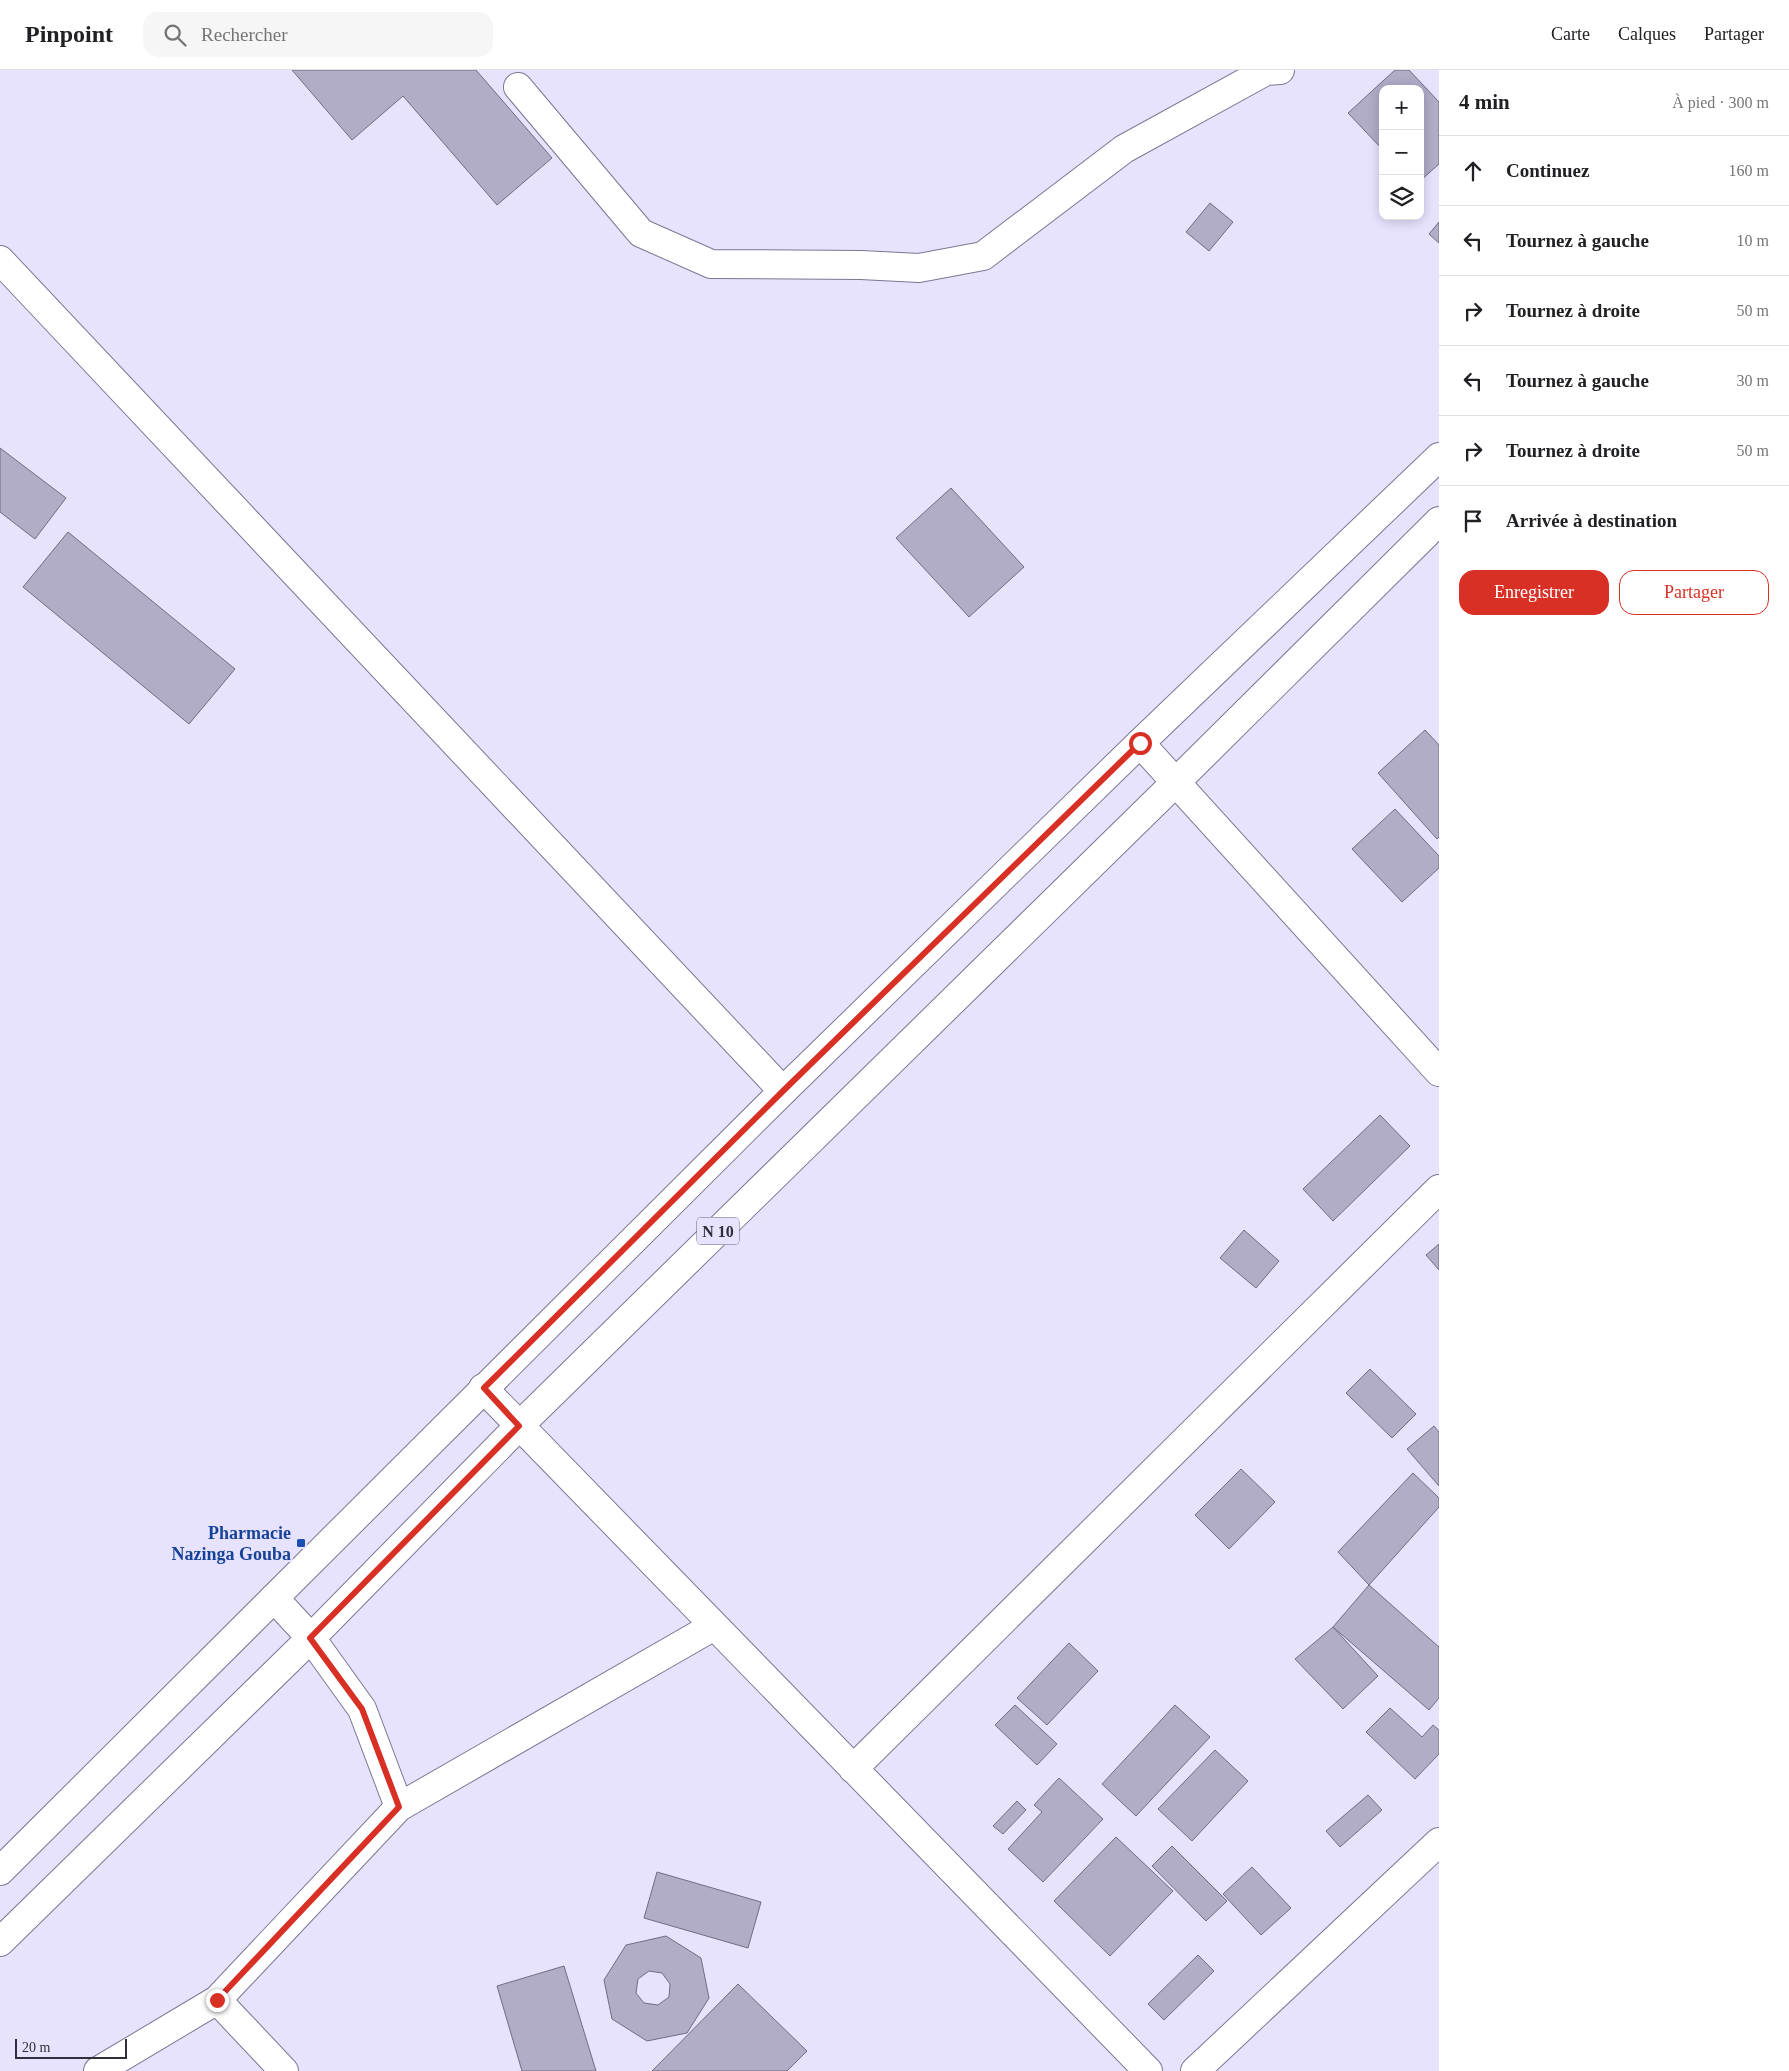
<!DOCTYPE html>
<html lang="fr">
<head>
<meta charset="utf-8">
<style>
	:root { --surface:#fff; --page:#f6f6f6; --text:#202124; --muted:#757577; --line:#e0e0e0; --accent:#d93025 }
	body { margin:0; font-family:Georgia,serif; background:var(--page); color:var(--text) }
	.controls { position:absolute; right:15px; top:15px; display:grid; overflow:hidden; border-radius:10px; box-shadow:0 2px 12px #0003 }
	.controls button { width:45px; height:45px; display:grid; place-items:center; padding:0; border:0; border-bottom:1px solid var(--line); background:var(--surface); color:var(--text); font:25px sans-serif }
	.scale { position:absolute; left:15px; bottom:12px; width:112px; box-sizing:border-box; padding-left:5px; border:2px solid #302e38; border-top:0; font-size:14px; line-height:18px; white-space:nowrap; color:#302e38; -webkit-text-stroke:4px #e7e2fe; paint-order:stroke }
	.stop { position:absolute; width:15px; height:15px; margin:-11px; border:4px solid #d93025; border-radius:50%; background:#fff }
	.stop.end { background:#d93025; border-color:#fff; box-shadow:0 1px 5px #0008 }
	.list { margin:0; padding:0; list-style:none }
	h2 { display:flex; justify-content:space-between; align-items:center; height:65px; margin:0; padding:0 20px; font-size:21px }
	h2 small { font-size:16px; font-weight:400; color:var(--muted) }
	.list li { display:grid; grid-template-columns:32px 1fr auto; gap:15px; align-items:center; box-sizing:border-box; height:70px; padding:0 20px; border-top:1px solid var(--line) }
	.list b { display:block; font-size:19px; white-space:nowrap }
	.list em { font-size:16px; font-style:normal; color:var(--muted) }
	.actions { display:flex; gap:10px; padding:15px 20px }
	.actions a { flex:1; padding:11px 0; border:1px solid var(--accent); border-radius:15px; text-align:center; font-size:18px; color:var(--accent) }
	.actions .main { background:var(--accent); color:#fff }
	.icon { flex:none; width:28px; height:28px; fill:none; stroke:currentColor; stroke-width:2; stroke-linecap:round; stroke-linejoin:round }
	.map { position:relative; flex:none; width:1439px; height:2001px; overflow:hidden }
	header { display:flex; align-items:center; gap:30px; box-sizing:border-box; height:70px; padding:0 25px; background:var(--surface); border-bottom:1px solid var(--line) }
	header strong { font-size:24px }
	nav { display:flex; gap:28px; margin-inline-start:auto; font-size:18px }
	.search { width:350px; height:45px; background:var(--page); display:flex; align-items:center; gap:12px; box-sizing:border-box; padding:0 18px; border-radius:15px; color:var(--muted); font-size:19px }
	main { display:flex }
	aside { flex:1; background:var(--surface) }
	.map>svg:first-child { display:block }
	.building { fill:#b1acc7; stroke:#716c86; fill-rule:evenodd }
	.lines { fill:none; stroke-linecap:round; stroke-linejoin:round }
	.street-casing { stroke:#7c7791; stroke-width:30 }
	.primary-casing { stroke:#7c7791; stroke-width:30 }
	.street { stroke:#fff; stroke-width:28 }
	.primary { stroke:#fff; stroke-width:28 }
	.route { stroke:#d93025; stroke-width:6 }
	.transit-dot { fill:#1a4fb4; stroke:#e7e2fe; stroke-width:2 }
	.labels { text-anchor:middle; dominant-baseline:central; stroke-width:4; stroke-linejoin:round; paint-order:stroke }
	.shield { fill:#e7e2fe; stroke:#676473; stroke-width:1 }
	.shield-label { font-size:16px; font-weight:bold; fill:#302e38 }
	.transit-label { font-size:18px; font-weight:bold; fill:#164399; stroke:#e7e2fe; text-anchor:end }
</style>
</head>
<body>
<header>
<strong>Pinpoint</strong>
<div class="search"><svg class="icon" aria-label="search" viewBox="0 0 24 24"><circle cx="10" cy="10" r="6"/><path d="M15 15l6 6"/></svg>Rechercher</div>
<nav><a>Carte</a><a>Calques</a><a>Partager</a></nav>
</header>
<main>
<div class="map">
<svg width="1439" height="2001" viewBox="0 0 1439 2001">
	<rect width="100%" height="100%" fill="#e7e2fe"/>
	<path class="building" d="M292,0H476L552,88L497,135L403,26L352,70Z
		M1395,0H1409L1439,32V94L1420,111V19H1383V80L1348,43Z
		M1210,133L1233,152L1209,181L1186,162Z
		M1439,152V173L1429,164Z
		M0,378L66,428L35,469L0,442Z
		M951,418L1024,497L969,547L896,468Z
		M68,462L235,599L189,654L23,517Z
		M1425,660L1439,675V767L1437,769L1378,703Z
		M1395,739L1439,786V798L1402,832L1352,779Z
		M1380,1045L1410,1076L1333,1151L1303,1119Z
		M1244,1160L1279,1191L1256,1218L1220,1188Z
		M1439,1174V1200L1426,1185Z
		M1370,1299L1416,1344L1392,1368L1346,1323Z
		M1434,1356L1439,1362V1416L1407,1379Z
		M1241,1399L1275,1432L1229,1479L1195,1445Z
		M1413,1403L1439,1428V1437L1369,1515L1338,1482Z
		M1369,1515L1439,1577V1628L1429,1640L1333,1557Z
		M1333,1557L1378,1606L1343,1639L1295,1589Z
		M1069,1573L1098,1601L1047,1655L1017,1628Z
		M1015,1635L1057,1674L1037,1695L995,1655Z
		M1175,1635L1210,1667L1136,1746L1102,1714Z
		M1390,1638L1422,1667L1433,1655L1439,1660V1684L1415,1709L1366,1662Z
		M1215,1680L1248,1711L1192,1771L1158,1739Z
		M1059,1708L1103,1749L1043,1812L1008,1779L1042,1742L1034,1735Z
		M1368,1725L1382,1740L1340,1777L1326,1761Z
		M1017,1731L1026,1740L1003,1764L993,1756Z
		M1116,1767L1173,1821L1110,1886L1054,1831Z
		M1172,1776L1227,1831L1206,1851L1152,1796Z
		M1252,1797L1291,1838L1261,1865L1223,1824Z
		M657,1802L761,1832L748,1878L644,1848Z
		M666,1866L701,1888L709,1928L687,1963L647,1971L612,1949L604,1910L626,1875ZM649,1901L662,1903L670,1914L669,1927L658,1935L644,1933L636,1923L638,1909Z
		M1198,1885L1214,1901L1164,1950L1148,1934Z
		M564,1896L596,2001H522L497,1916Z
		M738,1914L807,1981L787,2001H652Z"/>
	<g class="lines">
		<defs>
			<path id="street" d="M518,17L641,163L711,194L861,195L919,198L983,186L1124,79L1266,1L1280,0
				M0,190L783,1021
				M1140,673L1439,1002
				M483,1318L1148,2001
				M274,1528L311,1568L362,1639L399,1737
				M853,1699L1439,1119
				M217,1930L399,1737L714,1556
				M98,2001L217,1930L284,2001
				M1195,2001L1439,1772"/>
			<path id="primary" d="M0,1801L783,1021L1140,673L1439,387
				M0,1872L311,1568L519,1356L1176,712L1439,451"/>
		</defs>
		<use href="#street" class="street-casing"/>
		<use href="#primary" class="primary-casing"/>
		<use href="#street" class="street"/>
		<use href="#primary" class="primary"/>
	</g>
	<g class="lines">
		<path class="route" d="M217,1930L399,1737L362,1639L310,1568L519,1356L484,1318L783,1021L1140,673"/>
	</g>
	<rect class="transit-dot" x="296" y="1468" width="10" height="10" rx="2.5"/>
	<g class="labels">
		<rect class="shield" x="697" y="1147.5" width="42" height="27" rx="4"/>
		<g class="shield-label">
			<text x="718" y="1161">N 10</text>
		</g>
		<g class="transit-label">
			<text x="291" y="1463">Pharmacie<tspan x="291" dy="21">Nazinga Gouba</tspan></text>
		</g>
	</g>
</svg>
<div class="controls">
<button>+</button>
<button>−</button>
<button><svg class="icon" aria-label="layers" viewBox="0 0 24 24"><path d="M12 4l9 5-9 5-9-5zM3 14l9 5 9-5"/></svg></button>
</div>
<div class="scale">20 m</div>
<div class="stop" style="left:1140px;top:673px"></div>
<div class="stop end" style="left:217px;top:1930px"></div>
</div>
<aside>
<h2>4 min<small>À pied · 300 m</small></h2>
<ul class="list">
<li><svg class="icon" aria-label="ahead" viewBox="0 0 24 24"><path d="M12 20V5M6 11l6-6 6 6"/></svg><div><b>Continuez</b></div><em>160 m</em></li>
<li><svg class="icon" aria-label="left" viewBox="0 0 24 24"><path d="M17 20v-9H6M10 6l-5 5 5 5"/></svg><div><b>Tournez à gauche</b></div><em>10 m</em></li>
<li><svg class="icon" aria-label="right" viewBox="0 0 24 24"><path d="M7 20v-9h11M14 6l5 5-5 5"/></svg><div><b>Tournez à droite</b></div><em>50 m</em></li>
<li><svg class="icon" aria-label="left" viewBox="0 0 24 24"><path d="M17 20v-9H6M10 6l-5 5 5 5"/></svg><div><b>Tournez à gauche</b></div><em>30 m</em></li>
<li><svg class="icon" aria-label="right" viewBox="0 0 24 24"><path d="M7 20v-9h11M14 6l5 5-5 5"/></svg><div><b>Tournez à droite</b></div><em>50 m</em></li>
<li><svg class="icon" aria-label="arrive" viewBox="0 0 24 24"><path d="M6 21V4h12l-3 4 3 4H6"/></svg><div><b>Arrivée à destination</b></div></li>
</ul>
<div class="actions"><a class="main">Enregistrer</a><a>Partager</a></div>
</aside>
</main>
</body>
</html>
